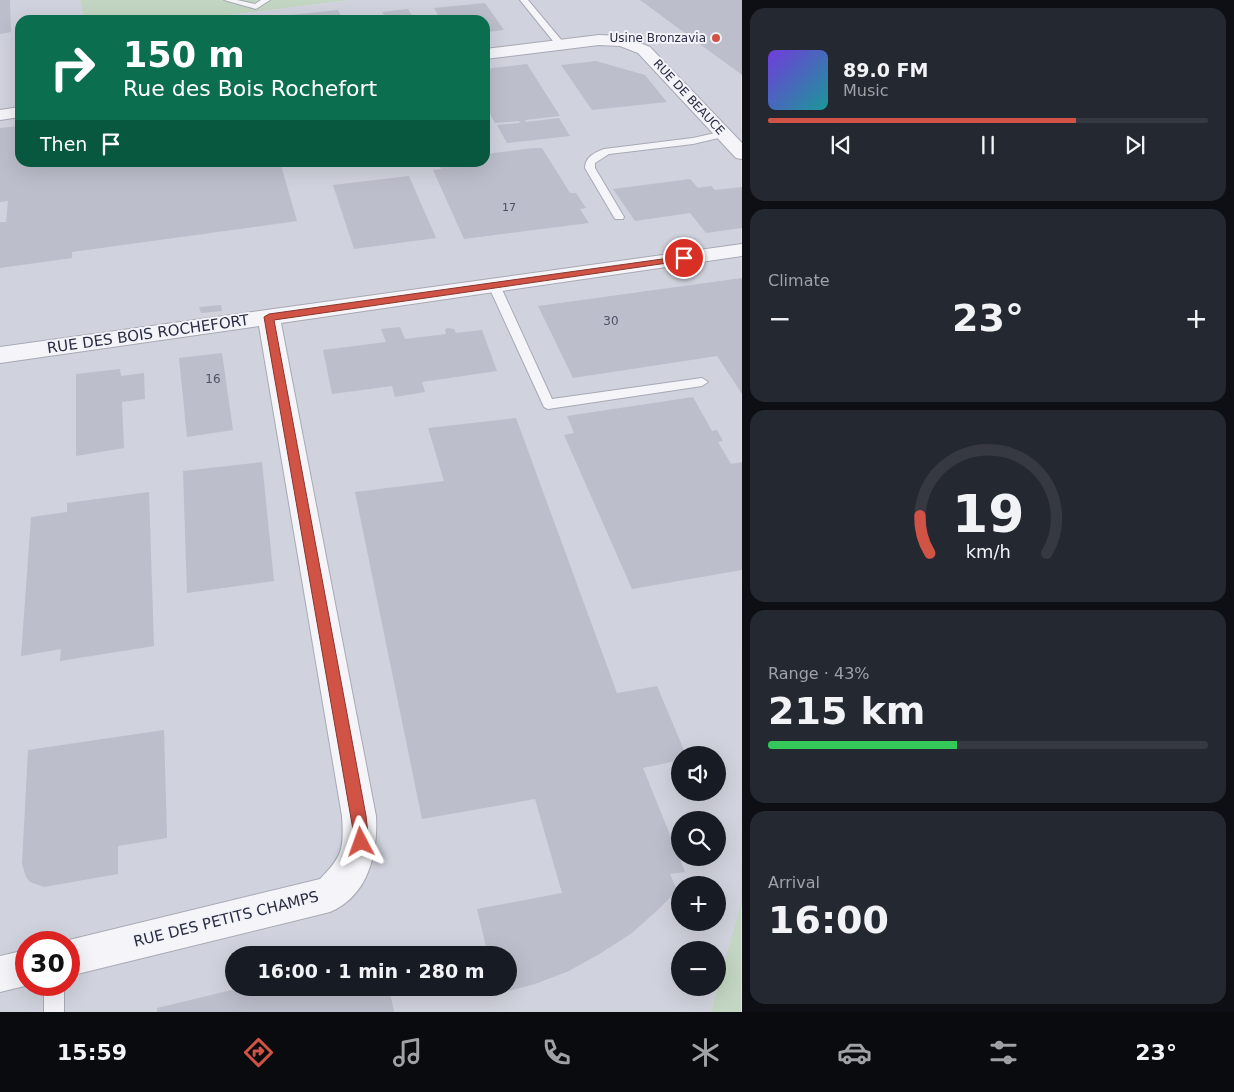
<!DOCTYPE html>
<meta charset="utf-8">
<style>
:root{--surface:#171b24;--page:#242831;--text:#f1f3f6;--muted:#9ea1a6;--line:#363941;--accent:#d15345}
body{margin:0;font-family:"DejaVu Sans",sans-serif;background:var(--page);color:var(--text);height:100vh;display:flex;flex-direction:column;font-size:19px;white-space:nowrap}
*{box-sizing:border-box;margin:0}
p{font-size:16px;color:var(--muted)}
.icon{flex:none;width:28px;height:28px;fill:none;stroke:currentColor;stroke-width:2;stroke-linecap:round;stroke-linejoin:round}
.map{position:relative;flex:1;overflow:hidden}
.side{display:flex;flex-direction:column;gap:8px;padding:8px;background:#0d0f14;width:492px}
.side>*{flex:none}
.guide{position:absolute;left:15px;top:15px;width:475px;height:152px;border-radius:15px;box-shadow:0 5px 20px #0002;background:#0b6e4f;color:#fff;overflow:hidden}
.fabs{position:absolute;left:671px;top:746px;display:grid;gap:10px}
.fabs a{display:grid;place-items:center;width:55px;height:55px;border-radius:50%;background:var(--surface);box-shadow:0 5px 20px #0002;font-size:25px}
.speed{position:absolute;left:15px;top:931px;display:flex;gap:10px;font-size:25px;font-weight:700;text-align:center}
.speed>*{display:grid;place-content:center;width:65px;height:65px;border-radius:50%;background:var(--surface);box-shadow:0 5px 20px #0002;line-height:1}
.speed .limit{border:8px solid #d22;background:#fff;color:#111}
.pin{position:absolute;display:grid;place-items:center;width:42px;height:42px;color:#fff;margin:-21px;border:2px solid #fff;border-radius:50%;box-shadow:0 1px 5px #0007}
.me{position:absolute;width:55px;margin:-28px;rotate:356deg;stroke-linejoin:round;filter:drop-shadow(0 0 4px #0008)}
.turn{display:flex;align-items:center;gap:18px;height:105px;padding:0 25px;font-size:22px}
.turn .icon{width:65px;height:65px;stroke-width:2.5}
.turn b{display:block;font-size:35px;line-height:42px}
.then{display:flex;align-items:center;height:48px;padding:0 25px;background:#0003;gap:10px;font-size:19px}
.big{font-size:38px;font-weight:700;line-height:1.1}
.side .widget{flex:1;display:flex;flex-direction:column;justify-content:center;gap:8px;min-width:0;padding:0 18px;border-radius:15px;background:var(--page)}
.side .dial{align-items:center;gap:0}
.dial svg{height:130px;overflow:visible;fill:none;stroke:var(--line);stroke-width:7;stroke-linecap:round;text-anchor:middle}
.dial text{fill:var(--text);stroke:none}
.song{display:flex;align-items:center;gap:15px}
.cover{width:60px;height:60px;border-radius:8px;background:linear-gradient(135deg,hsl(260 70% 55%),hsl(180 70% 35%))}
.played{height:5px;border-radius:2px;background:linear-gradient(90deg,var(--accent) 70%,var(--line) 70%)}
.keys{display:flex;justify-content:space-around;direction:ltr}
.heat{display:flex;justify-content:space-between;align-items:center;font-size:28px;direction:ltr}
.charge{height:8px;border-radius:4px;background:linear-gradient(90deg,#34c759 43%,var(--line) 0)}
.trip{position:absolute;left:225px;top:946px;width:292px;height:50px;border-radius:25px;background:var(--surface);box-shadow:0 5px 20px #0002;font-weight:700;line-height:50px;text-align:center}
.menu{display:flex;height:80px;justify-content:space-around;align-items:center;background:#090b0e;color:var(--muted)}
.menu .icon{width:35px;height:35px}
.menu .current{color:var(--accent)}
.menu b{font-size:22px;color:var(--text)}
main{display:flex;flex:1;min-height:0}
.map>svg:first-child{display:block}
</style>
<main>
<div class="map">
<svg width="742" height="1012" viewBox="0 0 742 1012">
<rect width="100%" height="100%" fill="#e2e3eb"/>
<path fill="#d0d2dd" fill-rule="evenodd" d="M0 0H80L84 20H20V162H485V20H190L350 0H741L742 904 711 1012H0ZM680 755H718V792H680ZM680 820H718V858H680ZM680 885H718V922H680ZM26 942H69V985H26ZM680 950H718V988H680ZM234 955H509V988H234Z"/>
<path fill="#c3d5c3" d="M80 0H350L190 20H84Z
M741 904V1012H711Z"/>
<path fill="#bcbecb" d="M0 0H10L11 32 0 34Z
M640 0H742V75Z
M485 3 504 30 487 32 491 38H485V20H441L434 8Z
M408 9 415 20H387L382 12Z
M338 10 343 20H292L290 15Z
M596 61 645 75 667 102 592 110 561 65Z
M527 64 560 116 525 120 526 122 559 118 570 136 507 143 497 125 520 123 519 121 495 123 485 105V69Z
M20 126V162H280L297 221 72 252V258L0 268V222H6L8 201 0 202V128Z
M533 148H542L570 193H576L586 208 580 209 589 223 464 239 433 170 441 169 438 162H485V154Z
M310 162H337V164L311 167Z
M409 176 436 238 354 249 333 185Z
M690 179 698 188 711 186 715 190 742 187V228L706 233 690 213 635 221 613 189Z
M742 278V394L717 356 573 378 538 306Z
M221 305 222 311 201 313 199 307Z
M400 327 405 339 446 334 445 329 448 328 454 329 456 333 482 330 497 371 422 382 425 392 395 397 392 386 332 394 323 350 386 342 381 329Z
M222 353 233 430 187 437 179 358Z
M120 369 121 376 144 373 145 399 122 402 124 448 76 456V374Z
M693 397 712 431 717 430 723 441 718 442 731 464 742 462V570L632 589 564 435 574 433 567 416Z
M516 418 617 693 657 686 686 755H680V760L643 768 685 872 670 874 677 890 660 908 632 933 601 953 569 971 535 984 497 994 496 988H509V955H488L477 909 562 893 535 799 422 819 355 492 444 481 428 428Z
M262 462 274 581 187 593 183 471Z
M149 492 154 646 60 661 61 649 21 656 31 517 67 512V503Z
M164 730 167 838 118 846V874L44 887 30 882 26 877 22 864 28 750Z
M240 988H389L394 1012H157V1008Z"/>
<g fill="none" stroke-linecap="round" stroke-linejoin="round">
<defs>
<path id="service" d="M224 0H237L255 4 261 0H270L256 9Z
M520 0H528L563 42V46H557Z
M724 131 729 134 727 136 693 144 609 154 595 163V168L624 217 623 219H615L585 168C585 157 594 153 604 149L693 138Z
M494 281 500 285 552 399 702 378 708 382 702 386 548 409 544 407 488 285Z
M44 985H64V1012H44Z"/>
<path id="minor" d="M599 35 623 36 650 47 742 143V159L736 158 638 53 620 46 599 45 485 59V49Z
M20 107V117L0 120V110Z
M742 244V256L281 323 376 816C378 854 368 896 330 912L69 976V942H62L69 940 320 879C343 856 344 848 342 816L259 326 0 363V347Z
M26 950V985H29L0 992V956Z"/>
</defs>
<use href="#service" stroke="#a7a9b5" stroke-width="2"/>
<use href="#minor" stroke="#a7a9b5" stroke-width="2"/>
<use href="#service" fill="#f5f5f9" fill-rule="evenodd"/>
<use href="#minor" fill="#f5f5f9" fill-rule="evenodd"/>
</g>
<path fill="#d15345" stroke="#88362d" d="M684 256 688 257V260L274 320 366 816 369 842 366 847 361 849 356 847 264 317 269 314Z"/>
<circle fill="#d15345" stroke="#f2f3f8" stroke-width="2" cx="716" cy="38" r="5"/>
<g text-anchor="middle" stroke-width="4" stroke-linejoin="round" paint-order="stroke">
<g font-size="11" fill="#4e5165">
<text x="509" y="211">17</text>
</g>
<g font-size="12" fill="#2a2d43" stroke="#f2f3f8" text-anchor="end">
<text x="706" y="42">Usine Bronzavia</text>
</g>
<g font-size="12" fill="#2a2d43" stroke="#f2f3f8">
<text transform="translate(689 97) rotate(47)" y="4">RUE DE BEAUCE</text>
</g>
<g font-size="12" fill="#4e5165">
<text x="611" y="325">30</text>
<text x="213" y="383">16</text>
</g>
<g font-size="15" fill="#2a2d43" stroke="#f2f3f8">
<text transform="translate(148 334) rotate(-8)" y="5">RUE DES BOIS ROCHEFORT</text>
<text transform="translate(226 919) rotate(-14)" y="5">RUE DES PETITS CHAMPS</text>
</g>
</g>
</svg>
<div class="fabs">
<a><svg class="icon" aria-label="sound" viewBox="0 0 24 24"><path d="M4 9h4l5-4v14l-5-4H4zM17 9q2 3 0 6"/></svg></a>
<a><svg class="icon" aria-label="search" viewBox="0 0 24 24"><circle cx="10" cy="10" r="6"/><path d="M15 15l6 6"/></svg></a>
<a>+</a>
<a>−</a>
</div>
<div class="speed"><div class="limit">30</div></div>
<div class="pin" style="left:684px;top:258px;background:#d93025"><svg class="icon" aria-label="arrive" viewBox="0 0 24 24"><path d="M6 21V4h12l-3 4 3 4H6"/></svg></div>
<svg class="me" style="left:361px;top:842px" viewBox="-20 -20 40 40"><path d="M0-17L14 15 0 8-14 15z" fill="#d15345" stroke="#fff" stroke-width="4"/></svg>
<div class="trip">16:00 · 1 min · 280 m</div>
<div class="guide">
<div class="turn"><svg class="icon" aria-label="right" viewBox="0 0 24 24"><path d="M7 20v-9h11M14 6l5 5-5 5"/></svg><div><b>150 m</b>Rue des Bois Rochefort</div></div>
<div class="then">Then<svg class="icon" aria-label="arrive" viewBox="0 0 24 24"><path d="M6 21V4h12l-3 4 3 4H6"/></svg></div>
</div>
</div>
<section class="side">
<div class="widget">
<div class="song"><i class="cover"></i><div><b>89.0 FM</b><p>Music</p></div></div>
<div class="played"></div>
<div class="keys"><svg class="icon" aria-label="previous" viewBox="0 0 24 24"><path d="M18 5L8 12l10 7zM5 5v14"/></svg><svg class="icon" aria-label="pause" viewBox="0 0 24 24"><path d="M8 5v14M16 5v14"/></svg><svg class="icon" aria-label="next" viewBox="0 0 24 24"><path d="M6 5l10 7-10 7zM19 5v14"/></svg></div>
</div>
<div class="widget"><p>Climate</p>
<div class="heat"><a>−</a><b class="big">23°</b><a>+</a></div>
</div>
<div class="widget dial"><svg viewBox="0 0 100 80">
<path d="M14 69A42 42 0 1 1 86 69"/>
<path d="M14 69A42 42 0 0 1 8 46" stroke="#d15345"/>
<text x="50" y="56" font-size="32" font-weight="700">19</text>
<text x="50" y="72" font-size="11">km/h</text>
</svg></div>
<div class="widget"><p>Range · 43%</p><b class="big">215 km</b><div class="charge"></div></div>
<div class="widget"><p>Arrival</p><b class="big">16:00</b></div>
</section>
</main>
<nav class="menu">
<b>15:59</b>
<svg class="icon current" aria-label="directions" viewBox="0 0 24 24"><path d="M12 3l9 9-9 9-9-9zM9 14v-3h6M13 9l2 2-2 2"/></svg>
<svg class="icon" aria-label="music" viewBox="0 0 24 24"><path d="M9 18V5l10-2v13"/><circle cx="6" cy="18" r="3"/><circle cx="16" cy="16" r="3"/></svg>
<svg class="icon" aria-label="phone" viewBox="0 0 24 24"><path d="M5 4h4l2 5-3 2q2 4 5 5l2-3 5 2v4C11 20 4 13 5 4z"/></svg>
<svg class="icon" aria-label="climate" viewBox="0 0 24 24"><path d="M12 3v18M4 7l16 10M4 17L20 7"/></svg>
<svg class="icon" aria-label="car" viewBox="0 0 24 24"><path d="M5 17H2v-5l4-1 3-4h7l3 4 3 1v5h-3M9 17h6M6 11h13"/><circle cx="7" cy="17" r="2"/><circle cx="17" cy="17" r="2"/></svg>
<svg class="icon" aria-label="filters" viewBox="0 0 24 24"><path d="M4 7h16M4 17h16"/><circle cx="9" cy="7" r="2"/><circle cx="15" cy="17" r="2"/></svg>
<b>23°</b>
</nav>
